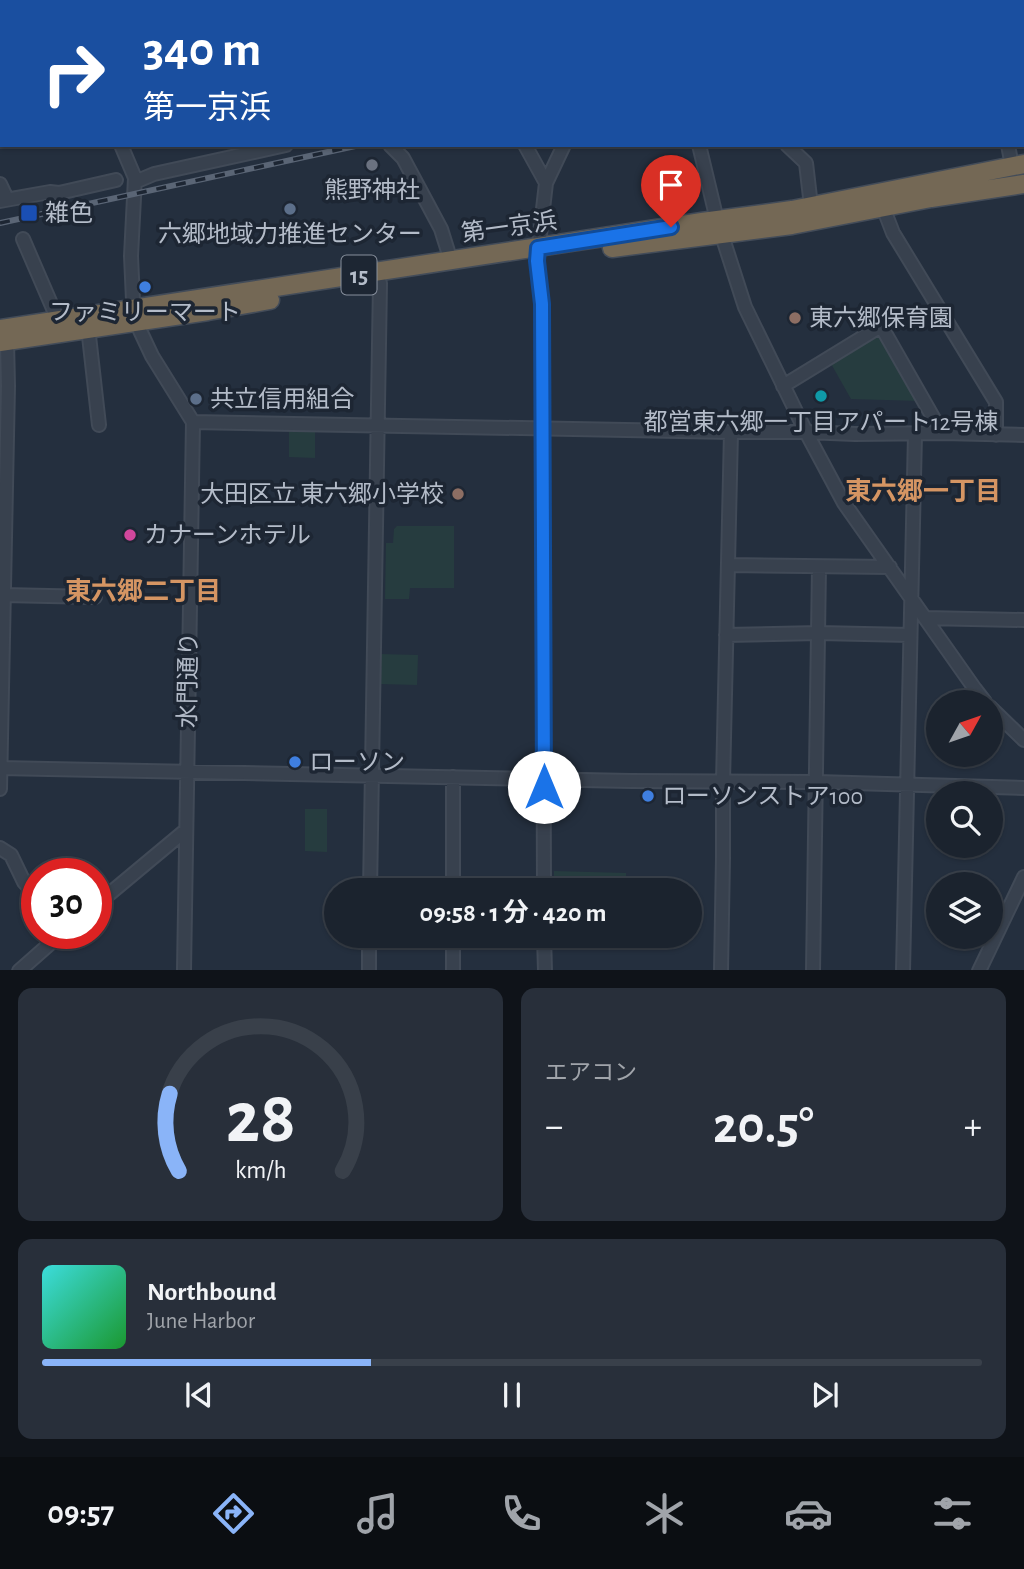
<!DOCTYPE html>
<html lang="ja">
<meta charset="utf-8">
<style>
:root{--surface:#1b232e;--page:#282f3a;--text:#f1f3f6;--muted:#a0a4aa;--line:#39404a;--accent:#8ab4f8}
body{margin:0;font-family:"Alegreya Sans","Noto Sans JP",sans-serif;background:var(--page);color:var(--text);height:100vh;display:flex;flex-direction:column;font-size:26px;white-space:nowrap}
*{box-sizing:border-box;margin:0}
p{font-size:23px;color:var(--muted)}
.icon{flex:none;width:38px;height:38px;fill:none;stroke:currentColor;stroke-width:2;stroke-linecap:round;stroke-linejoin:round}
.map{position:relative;height:970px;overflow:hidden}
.panel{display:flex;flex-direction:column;gap:18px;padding:18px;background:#0f1319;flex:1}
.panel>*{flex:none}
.hud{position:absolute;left:0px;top:0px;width:1026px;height:147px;box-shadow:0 2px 5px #0004,0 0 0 2px var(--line);background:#1a4fa0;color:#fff;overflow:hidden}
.needle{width:46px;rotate:50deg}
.fabs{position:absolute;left:926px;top:690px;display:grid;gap:14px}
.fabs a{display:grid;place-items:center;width:77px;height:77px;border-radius:50%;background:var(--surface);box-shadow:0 2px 5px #0004,0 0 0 2px var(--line);font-size:35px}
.speed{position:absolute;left:21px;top:858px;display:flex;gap:14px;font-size:35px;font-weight:700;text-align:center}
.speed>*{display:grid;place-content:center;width:91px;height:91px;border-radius:50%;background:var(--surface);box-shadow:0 2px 5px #0004,0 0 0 2px var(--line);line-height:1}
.speed .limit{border:10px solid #d22;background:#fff;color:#111}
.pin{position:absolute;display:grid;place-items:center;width:60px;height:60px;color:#fff;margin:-72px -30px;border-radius:50% 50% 50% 0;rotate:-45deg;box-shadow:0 0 7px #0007}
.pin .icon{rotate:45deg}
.me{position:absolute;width:77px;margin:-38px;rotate:0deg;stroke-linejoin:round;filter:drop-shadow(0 0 5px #0008)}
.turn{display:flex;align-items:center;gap:24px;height:147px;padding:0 28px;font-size:32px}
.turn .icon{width:91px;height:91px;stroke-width:2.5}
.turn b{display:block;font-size:49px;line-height:60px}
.big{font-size:52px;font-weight:700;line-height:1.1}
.panel .card{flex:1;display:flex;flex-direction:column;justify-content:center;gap:10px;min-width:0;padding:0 24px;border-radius:14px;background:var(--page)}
.panel .dial{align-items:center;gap:0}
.dial svg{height:182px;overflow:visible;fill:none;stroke:var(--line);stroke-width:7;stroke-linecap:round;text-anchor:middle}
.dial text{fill:var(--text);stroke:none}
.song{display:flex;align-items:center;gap:21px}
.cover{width:84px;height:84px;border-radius:10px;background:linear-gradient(135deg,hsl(180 70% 55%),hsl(130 70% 35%))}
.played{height:7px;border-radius:4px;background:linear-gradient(90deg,var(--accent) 35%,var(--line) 35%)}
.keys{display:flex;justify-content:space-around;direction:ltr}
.heat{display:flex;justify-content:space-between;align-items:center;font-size:38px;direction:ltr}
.panel .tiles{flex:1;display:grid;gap:18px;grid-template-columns:1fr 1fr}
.card:last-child{grid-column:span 2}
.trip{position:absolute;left:324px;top:878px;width:378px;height:70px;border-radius:35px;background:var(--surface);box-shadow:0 2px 5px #0004,0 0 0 2px var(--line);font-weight:700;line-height:70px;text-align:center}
.menu{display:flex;height:112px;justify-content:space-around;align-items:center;background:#0b0e12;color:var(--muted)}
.menu .icon{width:49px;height:49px}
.menu .on{color:var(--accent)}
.menu b{font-size:32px;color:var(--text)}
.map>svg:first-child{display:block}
</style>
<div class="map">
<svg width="1024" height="971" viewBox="0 0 1024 971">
<rect width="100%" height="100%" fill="#242f3e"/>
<path fill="#263c3f" d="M879 332 920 401 851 399 830 362Z
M289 428H315V458L289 457Z
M397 526H454V588H410L409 599H385L386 543H393L394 529Z
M380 654 418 655 417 685 379 684Z
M305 809H327V852L305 851Z
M554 871 626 873V891H593V880H554Z"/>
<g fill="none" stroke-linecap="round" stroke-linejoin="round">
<defs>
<path id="minor" d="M58 0 59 2
M141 0 142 2
M210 0 211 2
M305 0 306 2
M450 0 451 2
M505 0 509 2
M661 0V2
M910 0 911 2
M999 0 1000 2
M125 2 130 0
M341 2 345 0
M1024 35V36
M0 41 2 40
M121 145 135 178 131 256 133 300 136 322 152 356 193 422 184 971
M390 145 403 158 441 229 451 261
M525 145 546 183
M699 145 717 220 745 307 806 432 844 503 975 689 985 702
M787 145 806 163 811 206
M1008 145 1012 166
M135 182 154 174 286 145
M0 184 7 199
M0 201 50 192 59 193 116 180
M883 207 893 233 996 402V435
M23 239 58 320
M89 336 99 425
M783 386 881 326 942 433
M193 422 731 432H806L855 434 942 433 1024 435
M729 565 890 567
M3 595 95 597
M925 618 1024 620
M726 635 819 633 910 635
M990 707 1024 740
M0 768 631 781 817 782 1024 788
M0 789 8 386 7 341
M0 848 11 855 24 882 37 897
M370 891 380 283
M453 891V777
M544 891 542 304 537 261 546 183 564 145
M96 905 186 830
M453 936V971
M544 936 545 971
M19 971 62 933
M369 971V936
M721 971 723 858V782L731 432
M813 971 819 567
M903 971 915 434
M979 971 1024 877"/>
<path id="highway" d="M612 248 792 225 931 198 1024 184
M0 329 702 222 792 210 1024 164
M0 342 208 311 270 300"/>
</defs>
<use href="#minor" stroke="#414a57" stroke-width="16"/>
<use href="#highway" stroke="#434c59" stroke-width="21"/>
<use href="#minor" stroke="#38414e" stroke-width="12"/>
<use href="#highway" stroke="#746855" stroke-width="18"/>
<defs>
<path id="rail" d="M0 223 360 145"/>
</defs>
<use href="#rail" stroke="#5a6575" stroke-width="6"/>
<use href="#rail" stroke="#1d2633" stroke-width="3.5" stroke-dasharray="10" stroke-linecap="butt"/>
</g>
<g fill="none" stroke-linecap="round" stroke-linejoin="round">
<defs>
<path id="route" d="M544 787 542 304 537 261 538 248 671 227"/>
</defs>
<use href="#route" stroke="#114b97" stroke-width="18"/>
<use href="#route" stroke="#1a73e8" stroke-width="12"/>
</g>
<circle fill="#6b7280" stroke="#1d2633" stroke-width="2.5" cx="372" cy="165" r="7"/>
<g fill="#5c6f8a" stroke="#1d2633" stroke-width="2.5">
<circle cx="290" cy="209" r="7"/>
<circle cx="196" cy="399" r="7"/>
</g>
<rect fill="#1a4fb4" stroke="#1d2633" stroke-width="2.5" x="20" y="204" width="18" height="18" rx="3.5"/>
<g fill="#3f7fe0" stroke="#1d2633" stroke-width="2.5">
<circle cx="145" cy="287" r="7"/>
<circle cx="295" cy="762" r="7"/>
<circle cx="648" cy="796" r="7"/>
</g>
<g fill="#8d6e63" stroke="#1d2633" stroke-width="2.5">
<circle cx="795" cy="318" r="7"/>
<circle cx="458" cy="494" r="7"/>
</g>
<circle fill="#0f9aa8" stroke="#1d2633" stroke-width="2.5" cx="821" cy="396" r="7"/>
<circle fill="#d1479c" stroke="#1d2633" stroke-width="2.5" cx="130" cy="535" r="7"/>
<g text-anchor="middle" stroke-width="7" stroke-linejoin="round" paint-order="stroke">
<rect fill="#1d2633" stroke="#878f9c" stroke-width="2" x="341.5" y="255.5" width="35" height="39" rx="5"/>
<g font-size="23" font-weight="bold" fill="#b4bcc9">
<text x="359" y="283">15</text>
</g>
<g font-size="24" fill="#b4bcc9" stroke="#1d2633" text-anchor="start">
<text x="372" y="198" text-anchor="middle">熊野神社</text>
<text x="45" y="221">雑色</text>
<text x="290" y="242" text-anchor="middle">六郷地域力推進センター</text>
<text x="145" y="320" text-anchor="middle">ファミリーマート</text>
<text x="809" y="326">東六郷保育園</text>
<text x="210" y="407">共立信用組合</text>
<text x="821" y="430" text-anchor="middle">都営東六郷一丁目アパート12号棟</text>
<text x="444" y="502" text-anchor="end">大田区立 東六郷小学校</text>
<text x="144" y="543">カナーンホテル</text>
<text x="309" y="770">ローソン</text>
<text x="662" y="804">ローソンストア100</text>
</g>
<g font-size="24" fill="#b4bcc9" stroke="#1d2633">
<text transform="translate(509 227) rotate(-8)" y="8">第一京浜</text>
<text transform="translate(188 680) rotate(-89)" y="8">水門通り</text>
</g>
<g font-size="26" font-weight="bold" fill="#d59563" stroke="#1d2633">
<text x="923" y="500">東六郷一丁目</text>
<text x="143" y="600">東六郷二丁目</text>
</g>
</g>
</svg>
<div class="fabs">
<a><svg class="needle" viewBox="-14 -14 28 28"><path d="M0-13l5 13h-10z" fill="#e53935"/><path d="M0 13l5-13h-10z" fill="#a0a4aa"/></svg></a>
<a><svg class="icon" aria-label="search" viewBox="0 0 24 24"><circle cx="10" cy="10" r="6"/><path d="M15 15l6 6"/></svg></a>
<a><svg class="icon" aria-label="layers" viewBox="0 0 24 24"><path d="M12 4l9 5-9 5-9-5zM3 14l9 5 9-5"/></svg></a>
</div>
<div class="speed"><div class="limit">30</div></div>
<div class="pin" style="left:671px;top:227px;background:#d93025"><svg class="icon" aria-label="arrive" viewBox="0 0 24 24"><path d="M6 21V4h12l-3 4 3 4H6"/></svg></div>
<svg class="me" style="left:544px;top:787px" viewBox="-20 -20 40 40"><circle r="19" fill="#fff"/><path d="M0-13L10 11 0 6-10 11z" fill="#1a73e8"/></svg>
<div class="trip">09:58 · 1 分 · 420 m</div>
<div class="hud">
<div class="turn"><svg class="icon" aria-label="right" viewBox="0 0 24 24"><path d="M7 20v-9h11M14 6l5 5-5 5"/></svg><div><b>340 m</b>第一京浜</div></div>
</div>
</div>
<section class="panel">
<div class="tiles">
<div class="card dial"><svg viewBox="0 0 100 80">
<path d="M14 69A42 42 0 1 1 86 69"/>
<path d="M14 69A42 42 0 0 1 10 35" stroke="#8ab4f8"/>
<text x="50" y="56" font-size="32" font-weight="700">28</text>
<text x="50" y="72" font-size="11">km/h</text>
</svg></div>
<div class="card"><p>エアコン</p>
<div class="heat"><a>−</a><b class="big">20.5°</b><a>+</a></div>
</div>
<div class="card">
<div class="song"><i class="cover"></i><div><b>Northbound</b><p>June Harbor</p></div></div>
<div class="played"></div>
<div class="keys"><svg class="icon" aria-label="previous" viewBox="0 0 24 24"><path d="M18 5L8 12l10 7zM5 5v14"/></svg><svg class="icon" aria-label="pause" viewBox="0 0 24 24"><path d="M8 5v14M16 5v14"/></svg><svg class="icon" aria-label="next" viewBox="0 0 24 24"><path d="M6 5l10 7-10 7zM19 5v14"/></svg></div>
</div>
</div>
</section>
<nav class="menu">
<b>09:57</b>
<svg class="icon on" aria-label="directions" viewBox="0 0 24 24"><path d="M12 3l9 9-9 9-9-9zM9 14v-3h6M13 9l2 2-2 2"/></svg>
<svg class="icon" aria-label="music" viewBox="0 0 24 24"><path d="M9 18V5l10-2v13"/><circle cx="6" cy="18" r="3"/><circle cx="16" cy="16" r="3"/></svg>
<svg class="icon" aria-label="phone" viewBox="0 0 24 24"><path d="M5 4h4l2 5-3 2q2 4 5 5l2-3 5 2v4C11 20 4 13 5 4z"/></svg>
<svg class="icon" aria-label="climate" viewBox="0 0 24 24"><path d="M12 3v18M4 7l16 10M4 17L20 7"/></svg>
<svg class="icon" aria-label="car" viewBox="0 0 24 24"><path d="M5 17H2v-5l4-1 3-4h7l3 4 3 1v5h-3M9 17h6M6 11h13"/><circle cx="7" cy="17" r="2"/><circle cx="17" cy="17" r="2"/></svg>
<svg class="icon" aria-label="filters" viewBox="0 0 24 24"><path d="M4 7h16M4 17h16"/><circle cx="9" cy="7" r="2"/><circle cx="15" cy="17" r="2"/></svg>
</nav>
